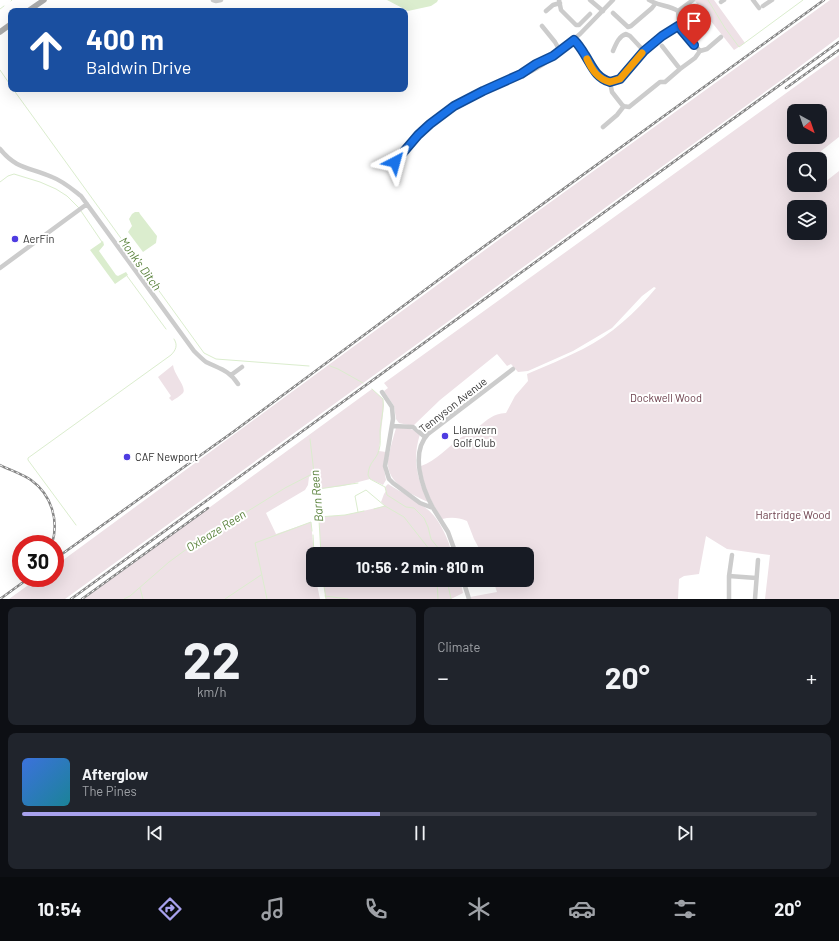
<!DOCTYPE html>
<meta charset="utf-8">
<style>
:root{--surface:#171b24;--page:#20242c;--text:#f1f3f6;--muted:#9ea1a6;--line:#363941;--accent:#a8a1ed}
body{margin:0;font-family:Barlow,sans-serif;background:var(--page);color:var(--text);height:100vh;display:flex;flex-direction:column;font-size:15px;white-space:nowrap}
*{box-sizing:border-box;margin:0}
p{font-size:13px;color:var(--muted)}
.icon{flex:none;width:22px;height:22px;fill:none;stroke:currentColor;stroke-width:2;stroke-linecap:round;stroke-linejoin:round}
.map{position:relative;height:599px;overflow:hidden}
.drawer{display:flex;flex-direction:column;gap:8px;padding:8px;background:#0d0f14;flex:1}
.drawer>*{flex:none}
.hud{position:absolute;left:8px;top:8px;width:400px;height:84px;border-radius:8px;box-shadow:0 4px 16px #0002;background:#1a4fa0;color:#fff;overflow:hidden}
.needle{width:26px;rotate:140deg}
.buttons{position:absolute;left:787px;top:104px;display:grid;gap:8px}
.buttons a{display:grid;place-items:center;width:40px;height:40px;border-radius:8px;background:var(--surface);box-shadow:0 4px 16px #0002;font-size:20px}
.speed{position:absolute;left:12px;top:535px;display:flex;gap:8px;font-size:20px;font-weight:700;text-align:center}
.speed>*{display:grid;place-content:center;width:52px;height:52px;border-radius:50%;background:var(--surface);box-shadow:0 4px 16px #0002;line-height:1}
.speed .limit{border:6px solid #d22;background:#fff;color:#111}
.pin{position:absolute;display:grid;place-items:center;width:34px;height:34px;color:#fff;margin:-41px -17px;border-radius:50% 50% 50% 0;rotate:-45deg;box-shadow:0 0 4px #0007}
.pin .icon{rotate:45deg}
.me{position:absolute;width:44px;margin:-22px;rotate:39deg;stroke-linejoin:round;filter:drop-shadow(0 0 3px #0008)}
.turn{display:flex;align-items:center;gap:14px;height:84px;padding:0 12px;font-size:18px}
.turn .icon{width:52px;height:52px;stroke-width:2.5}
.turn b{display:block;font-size:28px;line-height:34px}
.big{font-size:30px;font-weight:700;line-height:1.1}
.drawer .tile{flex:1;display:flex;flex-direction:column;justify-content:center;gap:6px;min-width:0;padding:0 14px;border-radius:8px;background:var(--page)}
.drawer .dial{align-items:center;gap:0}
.dial b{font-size:52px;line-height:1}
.song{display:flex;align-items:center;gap:12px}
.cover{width:48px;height:48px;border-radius:6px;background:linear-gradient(135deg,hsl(220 70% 55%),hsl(190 70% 35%))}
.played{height:4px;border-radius:2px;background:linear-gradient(90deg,var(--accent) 45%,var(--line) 45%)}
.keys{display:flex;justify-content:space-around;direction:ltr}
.heat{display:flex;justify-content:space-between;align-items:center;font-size:22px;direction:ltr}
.drawer .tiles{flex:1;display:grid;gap:8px;grid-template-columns:1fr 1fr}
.tile:last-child{grid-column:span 2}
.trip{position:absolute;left:306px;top:547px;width:228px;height:40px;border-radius:8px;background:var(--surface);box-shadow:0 4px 16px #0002;font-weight:700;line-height:40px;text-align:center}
.dock{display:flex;height:64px;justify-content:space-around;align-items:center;background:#090b0e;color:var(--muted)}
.dock .icon{width:28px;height:28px}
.dock .on{color:var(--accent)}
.dock b{font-size:18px;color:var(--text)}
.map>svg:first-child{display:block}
</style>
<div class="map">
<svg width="839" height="599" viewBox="0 0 839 599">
<rect width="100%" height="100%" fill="#fff"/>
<path fill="#eee1e6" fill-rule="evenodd" d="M694 0H714L745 43 734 50Z
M830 0H839V37L787 76 65 599H9L38 578H55V566L523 222Z
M839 55V137L821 151C821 161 818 173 825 182L839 171V599H765L770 555 727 549 706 536 699 574 684 576 679 579 678 599H471L470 597 497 592 493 580H527V554H482L474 539 467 521C458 517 450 517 442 519 431 502 423 486 421 466 436 461 448 447 460 438 466 434 473 431 478 427 489 419 492 414 506 413L515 396 528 381 527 374C546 366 565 358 583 349 611 335 636 312 656 288L654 287 642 296 612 328 573 351 528 371 518 372 511 364 507 366 497 354 440 400 413 426 399 423 396 419 394 406 384 391 388 388 384 383ZM794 111H820V137H794ZM794 159H820V185H794ZM794 207H820V233H794Z
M173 365C174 375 187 387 183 393 180 396 175 399 172 401L169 398 171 396 158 377Z
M372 389 383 399 384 405 379 451 386 452 384 469 386 480 383 485 370 479 343 486 318 489 314 474 309 477 308 485 305 490 266 513 276 534 311 522 314 554 313 580H316L320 599H84Z
M396 428C406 428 412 428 420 434 412 460 417 478 428 502 410 494 385 482 388 459 390 449 393 438 396 428Z
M388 484C401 492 415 499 427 509 439 518 449 540 452 554H321L319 517 345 515 385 506 381 502 384 494 386 491 385 487Z
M323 580H460L463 593 451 599H326Z"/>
<path fill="#dbedce" d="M387 0H438L437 2 431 6 408 11Z
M135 212H139L140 214 157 236 156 243 143 252 128 232 132 226 129 219 132 214Z
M103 241 104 245 99 251 116 275 118 276 126 272 128 275 115 284 90 250Z"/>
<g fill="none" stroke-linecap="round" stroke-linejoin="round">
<path stroke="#dbedce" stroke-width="1" d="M708 0 725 28 739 47 803 0
M11 1 12 0
M0 9 4 6
M0 70 11 86
M13 89 204 353 216 359 309 366
M0 182 8 176 14 174 40 182 56 189 67 196 79 208
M81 211 102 242
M127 276 166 329
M330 366 338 369 363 383
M372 389 383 399C384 410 381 420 380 431 380 437 381 444 379 450 376 461 369 461 368 475L370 479 385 487 387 495 406 507 414 508 424 518 428 527 431 539 443 554
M310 439 314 473 318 489 320 509 319 520 321 554
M319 489 358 483
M374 509 385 506
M358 512 355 496 366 490 385 506 404 517 433 554
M319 517 345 515 364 511
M76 525 28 460V458L171 355C176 350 178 345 174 339
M313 535 314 554
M323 580 326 599
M437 580 438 599
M447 580 451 599
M140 588 143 599
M325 596 348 599
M124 599 130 596 169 562 184 551 285 488 314 473
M225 599 261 575
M267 599 255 543 311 522 312 531"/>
<path stroke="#ccc" stroke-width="4.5" d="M213 0 216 1 221 0
M559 0 561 10 576 25H579L590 14
M590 0 603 11
M753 0 759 8
M721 2 724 0
M763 6 772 0
M546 11 553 5 560 3
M678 11 693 0
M613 13 628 27 631 26 652 8 655 4
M542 26 555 42 560 51
M678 26 700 51
M573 40C578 44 582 49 585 55 592 66 596 79 610 82L620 79 644 51 662 36 678 26 679 21 678 11C669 5 658 6 649 0
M662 46 680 69 695 58 700 51 707 49 721 37
M613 51C616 44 619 36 626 34L630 36 644 51
M553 56 580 34 613 0
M610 82 612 92 623 106 629 107 660 82H665L680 69
M603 127 617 115 624 106
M0 149C17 170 30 167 52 177 63 181 72 189 81 196L194 351C198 355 202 359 206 362 220 369 229 370 238 384
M395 162C419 132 447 107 482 91 504 81 536 74 553 56L537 65 521 75
M0 268 87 204
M231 375 242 367
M382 392 392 407 393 419 385 466 389 479 393 483 420 503 433 508 448 532 456 554
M393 426 413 427 425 437
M433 508C422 488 410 453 428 434L513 369
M729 576 756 578
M463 580 469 599
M729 599V576L732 555
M755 599 758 560"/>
<path stroke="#aaa" stroke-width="5.5" d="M28 11 44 0
M0 32 11 24"/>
<defs>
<path id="rail" d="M786 88 839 50
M0 465C10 470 22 474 31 480 52 495 59 521 52 544
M55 559 233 432 464 261 824 0
M0 599 29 578
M71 599 839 42
M82 599 208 508"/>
</defs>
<use href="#rail" stroke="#878787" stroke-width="2.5"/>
<use href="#rail" stroke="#fff" stroke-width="1" stroke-dasharray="3" stroke-linecap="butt"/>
</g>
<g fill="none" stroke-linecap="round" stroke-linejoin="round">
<defs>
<path id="route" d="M395 162 418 135 430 124 454 106 483 91 521 74 536 64 553 56 574 40C578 44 582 50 585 55 592 66 596 78 610 82L620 79 644 51 662 36 678 26 694 45"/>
</defs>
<use href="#route" stroke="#114b97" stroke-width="10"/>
<use href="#route" stroke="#1a73e8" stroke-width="7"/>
<path stroke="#f59e0b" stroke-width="7" d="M587 59C592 70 598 79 610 82L620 79 642 53"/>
</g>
<g fill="#4e3ce1" stroke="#fff" stroke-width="1.5">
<circle cx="15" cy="239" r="4"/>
<circle cx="445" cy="436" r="4"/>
<circle cx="127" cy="457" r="4"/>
</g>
<g text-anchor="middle" stroke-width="4" stroke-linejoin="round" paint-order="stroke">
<g font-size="11" fill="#323232" stroke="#fff" text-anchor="start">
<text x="23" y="243">AerFin</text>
<text x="453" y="434">Llanwern<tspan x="453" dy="13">Golf Club</tspan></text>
<text x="135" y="461">CAF Newport</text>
</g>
<g font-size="11" fill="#6d404d" stroke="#fff">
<text x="666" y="402">Dockwell Wood</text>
<text x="793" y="519">Hartridge Wood</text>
</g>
<g font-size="11" fill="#323232" stroke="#fff">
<text transform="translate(453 405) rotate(-38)" y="4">Tennyson Avenue</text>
</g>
<g font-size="12" font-style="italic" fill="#58803a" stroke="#fff">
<text transform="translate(140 264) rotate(54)" y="4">Monk's Ditch</text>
<text transform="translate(317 496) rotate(-95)" y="4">Barn Reen</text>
<text transform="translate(216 531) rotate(-32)" y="4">Oxleaze Reen</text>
</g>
</g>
</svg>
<div class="buttons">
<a><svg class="needle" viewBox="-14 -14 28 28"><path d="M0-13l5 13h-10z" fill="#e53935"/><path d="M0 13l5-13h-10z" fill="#9ea1a6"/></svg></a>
<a><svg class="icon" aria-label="search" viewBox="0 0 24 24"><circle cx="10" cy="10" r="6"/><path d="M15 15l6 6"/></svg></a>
<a><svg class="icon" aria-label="layers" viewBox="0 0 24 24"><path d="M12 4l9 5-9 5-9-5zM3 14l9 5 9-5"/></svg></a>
</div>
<div class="speed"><div class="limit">30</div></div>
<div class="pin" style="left:694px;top:45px;background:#d93025"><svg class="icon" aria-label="arrive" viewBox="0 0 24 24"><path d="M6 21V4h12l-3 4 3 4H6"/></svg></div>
<svg class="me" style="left:395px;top:162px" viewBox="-20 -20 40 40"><path d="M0-17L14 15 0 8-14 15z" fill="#1a73e8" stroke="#fff" stroke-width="4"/></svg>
<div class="trip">10:56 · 2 min · 810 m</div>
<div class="hud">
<div class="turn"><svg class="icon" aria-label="ahead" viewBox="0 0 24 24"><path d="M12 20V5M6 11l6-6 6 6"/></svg><div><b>400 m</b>Baldwin Drive</div></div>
</div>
</div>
<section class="drawer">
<div class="tiles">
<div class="tile dial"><b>22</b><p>km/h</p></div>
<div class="tile"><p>Climate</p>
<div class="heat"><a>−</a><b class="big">20°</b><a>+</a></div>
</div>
<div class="tile">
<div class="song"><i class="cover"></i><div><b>Afterglow</b><p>The Pines</p></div></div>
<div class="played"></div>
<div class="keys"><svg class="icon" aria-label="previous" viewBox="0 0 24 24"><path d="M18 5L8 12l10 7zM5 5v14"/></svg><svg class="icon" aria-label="pause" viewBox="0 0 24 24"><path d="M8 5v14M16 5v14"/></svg><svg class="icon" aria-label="next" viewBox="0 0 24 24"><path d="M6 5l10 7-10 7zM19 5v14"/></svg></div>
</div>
</div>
</section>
<nav class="dock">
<b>10:54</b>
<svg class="icon on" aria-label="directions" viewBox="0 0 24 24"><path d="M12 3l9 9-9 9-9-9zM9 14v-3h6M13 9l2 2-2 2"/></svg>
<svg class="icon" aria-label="music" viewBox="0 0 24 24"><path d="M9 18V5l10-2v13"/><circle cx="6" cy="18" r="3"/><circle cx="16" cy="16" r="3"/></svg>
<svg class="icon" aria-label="phone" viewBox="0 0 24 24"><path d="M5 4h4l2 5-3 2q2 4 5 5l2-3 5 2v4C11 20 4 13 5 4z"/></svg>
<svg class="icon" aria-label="climate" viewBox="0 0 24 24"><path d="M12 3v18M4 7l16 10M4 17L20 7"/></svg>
<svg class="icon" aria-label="car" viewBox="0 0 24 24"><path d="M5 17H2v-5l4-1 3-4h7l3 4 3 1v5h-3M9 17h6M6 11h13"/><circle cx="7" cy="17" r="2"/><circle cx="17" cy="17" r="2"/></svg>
<svg class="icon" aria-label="filters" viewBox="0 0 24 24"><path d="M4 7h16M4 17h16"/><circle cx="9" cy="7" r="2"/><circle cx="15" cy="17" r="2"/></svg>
<b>20°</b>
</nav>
